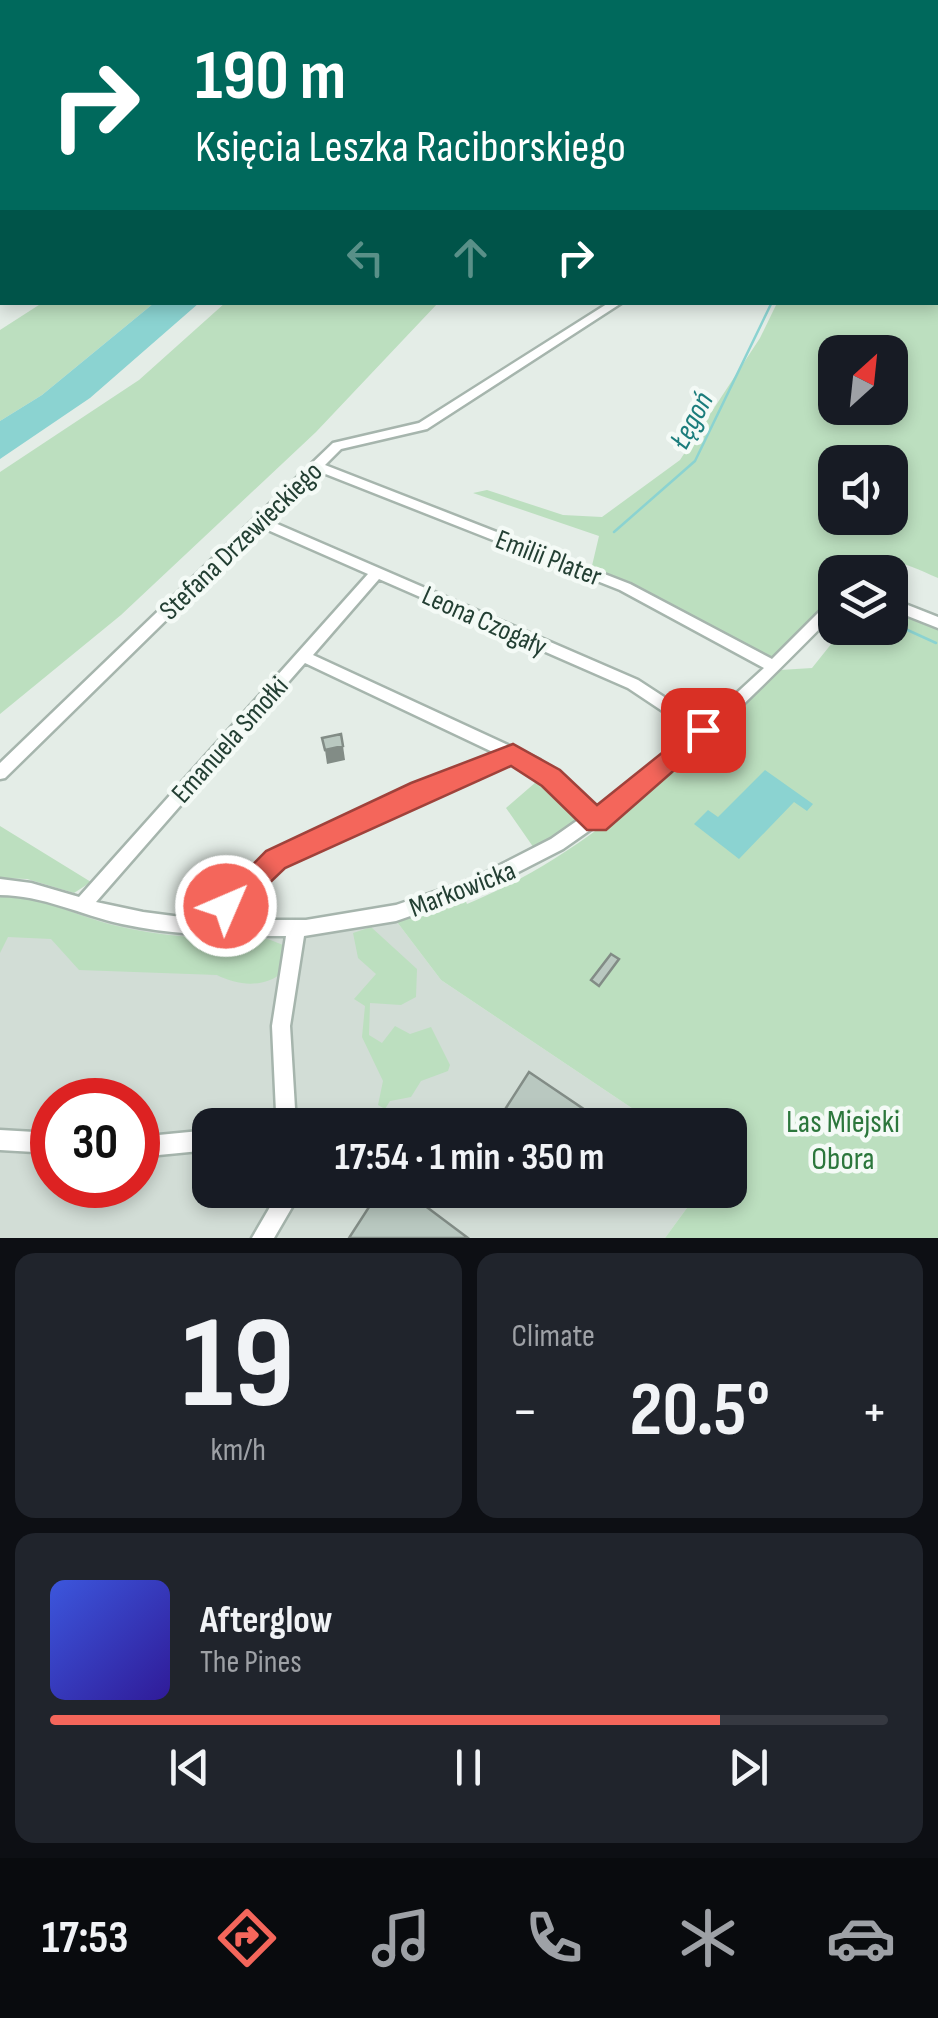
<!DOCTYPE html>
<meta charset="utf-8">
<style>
:root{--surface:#171b24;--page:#20242c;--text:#f1f3f6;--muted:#9ea1a6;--line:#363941;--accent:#f4665b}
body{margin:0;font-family:"Sofia Sans Condensed",sans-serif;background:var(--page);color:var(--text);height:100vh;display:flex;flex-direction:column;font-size:38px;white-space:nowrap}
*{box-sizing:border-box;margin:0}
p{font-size:32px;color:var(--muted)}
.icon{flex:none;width:55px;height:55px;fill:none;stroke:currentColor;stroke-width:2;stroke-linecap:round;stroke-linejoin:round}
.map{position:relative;height:1238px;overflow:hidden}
.drawer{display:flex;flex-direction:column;gap:15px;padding:15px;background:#0d0f14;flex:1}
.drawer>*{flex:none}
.guide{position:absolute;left:0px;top:0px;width:940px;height:305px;box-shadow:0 5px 15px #0003;background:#00695c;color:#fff;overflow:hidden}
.needle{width:65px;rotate:27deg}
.controls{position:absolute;left:818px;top:335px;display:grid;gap:20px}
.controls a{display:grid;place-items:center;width:90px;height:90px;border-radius:20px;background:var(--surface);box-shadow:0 5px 15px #0003;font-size:50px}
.speed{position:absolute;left:30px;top:1078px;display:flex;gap:20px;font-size:50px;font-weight:700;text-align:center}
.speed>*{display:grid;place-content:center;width:130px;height:130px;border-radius:50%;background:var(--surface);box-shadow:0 5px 15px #0003;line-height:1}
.speed .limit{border:15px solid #d22;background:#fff;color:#111}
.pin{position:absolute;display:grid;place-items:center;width:85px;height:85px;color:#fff;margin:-42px;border-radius:20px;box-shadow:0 5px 15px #0006}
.me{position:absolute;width:110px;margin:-55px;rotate:45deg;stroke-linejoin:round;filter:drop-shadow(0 0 8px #0008)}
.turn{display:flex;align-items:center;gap:35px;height:210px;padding:0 30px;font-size:45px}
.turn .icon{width:130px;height:130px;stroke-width:2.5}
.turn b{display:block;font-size:70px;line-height:85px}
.lanes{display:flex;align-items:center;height:95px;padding:0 30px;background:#0003;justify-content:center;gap:50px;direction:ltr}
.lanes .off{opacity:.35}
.big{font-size:75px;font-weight:700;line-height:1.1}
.drawer .tile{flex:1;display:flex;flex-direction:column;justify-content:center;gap:15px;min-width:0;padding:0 35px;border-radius:20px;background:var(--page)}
.drawer .dial{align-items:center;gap:0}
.dial b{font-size:130px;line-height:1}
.song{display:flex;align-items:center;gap:30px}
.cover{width:120px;height:120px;border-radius:15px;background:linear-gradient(135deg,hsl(230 70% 55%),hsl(250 70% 35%))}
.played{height:10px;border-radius:5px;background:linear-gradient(90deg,var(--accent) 80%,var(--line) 80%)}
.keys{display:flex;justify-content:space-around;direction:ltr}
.heat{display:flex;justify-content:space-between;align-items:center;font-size:55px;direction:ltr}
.drawer .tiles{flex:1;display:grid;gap:15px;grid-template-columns:1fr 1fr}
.tile:last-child{grid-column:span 2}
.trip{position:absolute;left:192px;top:1108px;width:555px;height:100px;border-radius:20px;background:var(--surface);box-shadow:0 5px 15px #0003;font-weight:700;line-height:100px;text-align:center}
.menu{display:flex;height:160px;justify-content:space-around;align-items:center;background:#090b0e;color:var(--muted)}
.menu .icon{width:70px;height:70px}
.menu .current{color:var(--accent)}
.menu b{font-size:45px;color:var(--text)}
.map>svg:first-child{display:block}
</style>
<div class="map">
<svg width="938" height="1238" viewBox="0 0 938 1238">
<rect width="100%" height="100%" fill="#e4ede7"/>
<path fill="#d2ddd6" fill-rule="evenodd" d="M0 893 172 931 230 936 315 933 394 918 441 980 657 1125H210V1190H700L665 1238H0ZM52 1100H138V1185H52Z"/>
<path fill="#bcdfbf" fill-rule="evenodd" d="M938 203V578C911 567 885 550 861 572H835V599L772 663 591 570 599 536 473 493 487 490 563 515 602 517 680 460 760 338 777 303 938 302ZM835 352H890V408H835ZM835 462H890V518H835Z
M42 303H154L42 395 0 421V330Z
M225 303H438L316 432 121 615 0 714V472L139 380Z
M890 609 938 629V1238H665L700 1190H730V1125H657L441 980 394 918 464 897 467 904C595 851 679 761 780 670L812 668 844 628H890Z
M543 776 583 819 536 851 506 808Z
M0 826 91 882 74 893 27 879 0 878Z
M0 896C39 895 76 916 113 925 164 938 217 939 268 939L283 945 287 953 283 972C265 988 238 986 217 975L79 970 51 939 8 937 0 953Z
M371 927 417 969 416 997 401 1005 370 1003 369 1035 382 1043 395 1026 410 1034 431 1027 450 1065 448 1071 421 1081 411 1097 390 1101 385 1109 378 1105 383 1081 362 1037 365 1006 354 999 376 974 358 958 353 933Z"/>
<path fill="#8bd3d1" d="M154 303H199L90 398 0 459V421L42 395Z
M765 770 813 804 807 811 794 802 739 859 694 824 708 810 718 817Z"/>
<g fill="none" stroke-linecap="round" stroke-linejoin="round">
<path stroke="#8bd3d1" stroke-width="2.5" d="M614 532 695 461 772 302
M890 622 936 643"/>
<defs>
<path id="minor" d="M0 18H2V22H0Z
M610 302H623L427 429 341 449 325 465 630 584 772 659 830 601 835 600V613C762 687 689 762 603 821L602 827 593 828 563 849 479 892 396 921 304 936 290 1026 296 1125H252L255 1118 276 1112 272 1026 286 936C231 936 177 936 122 924 81 915 42 895 0 895V879L31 883 79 897 368 574 261 527 5 778 0 779V763L333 443 419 423ZM318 471 620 590 764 668 704 723 638 680 268 520ZM379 579 628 688 694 732 625 789 594 810 540 760 313 655ZM305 663 497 754 414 786 269 855 239 879 204 920 143 912 96 902ZM512 761 530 770 581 818 551 839 475 878 396 905 306 920H225L251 889 281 865 426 796Z
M890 598 938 617V628L890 609Z
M0 1130 52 1133V1153L0 1150Z
M210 1130V1150L138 1157V1137Z
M280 1190H302L274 1238H252Z"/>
<path id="major" d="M2 90V96L0 97V91Z"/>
</defs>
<use href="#minor" stroke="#a6b5ad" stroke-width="5"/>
<use href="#major" stroke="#c1c9c6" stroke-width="4"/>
<use href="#minor" fill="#fff" fill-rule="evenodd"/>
<use href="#major" fill="#67a489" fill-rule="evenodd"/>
<path stroke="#5d7b6e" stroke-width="2.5" stroke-dasharray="11 5" stroke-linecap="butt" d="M451 2 500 0
M487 2 536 0"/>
</g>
<path fill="#828c86" d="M343 746 345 760 327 764 325 750Z"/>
<path fill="#b9c8c0" stroke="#828c86" stroke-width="2.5" d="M341 734 343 746 325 750 322 738Z
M611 954 619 959 599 986 591 980Z
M529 1072 591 1114 585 1125H495Z
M380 1190H404L468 1238H349Z"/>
<path fill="#f4665b" stroke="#9f423b" stroke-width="2.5" d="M703 720 716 730 712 737 606 830H587L542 786 511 766 285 868 236 915 226 919 216 915 212 906 266 851 411 783 513 744 560 770 597 805Z"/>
<g text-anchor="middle" stroke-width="9" stroke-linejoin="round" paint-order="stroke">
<g font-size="28" fill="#233f33" stroke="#f4faf6">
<text transform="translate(240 540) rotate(-44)" y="10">Stefana Drzewieckiego</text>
<text transform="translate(549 557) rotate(21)" y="10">Emilii Plater</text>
<text transform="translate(485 620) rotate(24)" y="10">Leona Czogały</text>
<text transform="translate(229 739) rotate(-48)" y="10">Emanuela Smołki</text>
<text transform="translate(462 888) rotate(-21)" y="10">Markowicka</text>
</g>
<g font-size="30" font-style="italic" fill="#1b7d7c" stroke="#f4faf6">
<text transform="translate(691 420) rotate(-62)" y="10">Łęgoń</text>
</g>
<g font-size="32" fill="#2c773c" stroke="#f4faf6">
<text x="843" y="1132">Las Miejski<tspan x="843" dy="37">Obora</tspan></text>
</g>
</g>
</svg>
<div class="controls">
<a><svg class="needle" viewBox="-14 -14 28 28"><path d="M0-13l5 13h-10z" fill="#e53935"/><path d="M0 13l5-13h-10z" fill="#9ea1a6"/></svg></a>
<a><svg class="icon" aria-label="sound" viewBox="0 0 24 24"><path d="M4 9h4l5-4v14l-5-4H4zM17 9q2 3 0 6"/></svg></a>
<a><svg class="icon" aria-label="layers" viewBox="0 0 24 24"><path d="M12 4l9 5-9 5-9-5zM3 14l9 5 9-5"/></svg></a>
</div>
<div class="speed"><div class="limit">30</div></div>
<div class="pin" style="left:703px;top:730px;background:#d93025"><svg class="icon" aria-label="arrive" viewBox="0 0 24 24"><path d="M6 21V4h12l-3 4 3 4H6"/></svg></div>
<svg class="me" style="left:226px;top:906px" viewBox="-20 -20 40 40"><circle r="17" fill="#f4665b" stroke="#fff" stroke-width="3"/><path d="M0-11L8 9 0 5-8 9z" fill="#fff"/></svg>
<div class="trip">17:54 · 1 min · 350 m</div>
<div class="guide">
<div class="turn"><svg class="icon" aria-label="right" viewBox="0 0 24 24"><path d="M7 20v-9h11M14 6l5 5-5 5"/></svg><div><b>190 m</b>Księcia Leszka Raciborskiego</div></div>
<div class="lanes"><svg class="icon off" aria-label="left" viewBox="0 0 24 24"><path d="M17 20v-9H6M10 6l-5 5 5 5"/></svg><svg class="icon off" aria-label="ahead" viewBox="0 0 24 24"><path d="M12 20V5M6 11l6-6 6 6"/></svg><svg class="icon" aria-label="right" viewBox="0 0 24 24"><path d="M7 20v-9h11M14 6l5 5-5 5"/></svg></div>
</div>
</div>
<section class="drawer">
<div class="tiles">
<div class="tile dial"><b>19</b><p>km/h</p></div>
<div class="tile"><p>Climate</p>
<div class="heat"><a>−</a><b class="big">20.5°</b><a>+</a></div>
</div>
<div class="tile">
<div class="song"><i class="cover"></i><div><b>Afterglow</b><p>The Pines</p></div></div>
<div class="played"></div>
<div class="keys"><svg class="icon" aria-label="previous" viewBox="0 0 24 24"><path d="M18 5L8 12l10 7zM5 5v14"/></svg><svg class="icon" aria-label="pause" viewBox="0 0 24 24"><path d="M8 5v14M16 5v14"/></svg><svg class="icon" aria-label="next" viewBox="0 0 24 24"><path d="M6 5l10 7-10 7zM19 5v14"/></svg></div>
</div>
</div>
</section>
<nav class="menu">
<b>17:53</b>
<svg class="icon current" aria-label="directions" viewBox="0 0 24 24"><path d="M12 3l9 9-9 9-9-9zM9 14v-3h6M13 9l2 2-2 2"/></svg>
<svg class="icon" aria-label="music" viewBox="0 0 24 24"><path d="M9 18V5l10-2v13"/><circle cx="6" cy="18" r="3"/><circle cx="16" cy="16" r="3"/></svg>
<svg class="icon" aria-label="phone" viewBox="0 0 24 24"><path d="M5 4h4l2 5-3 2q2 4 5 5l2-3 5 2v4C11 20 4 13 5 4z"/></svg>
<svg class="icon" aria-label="climate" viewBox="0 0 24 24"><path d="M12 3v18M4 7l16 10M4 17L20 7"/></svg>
<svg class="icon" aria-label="car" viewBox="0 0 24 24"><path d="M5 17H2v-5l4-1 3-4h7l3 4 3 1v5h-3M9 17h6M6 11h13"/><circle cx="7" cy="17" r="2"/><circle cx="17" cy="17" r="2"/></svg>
</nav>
